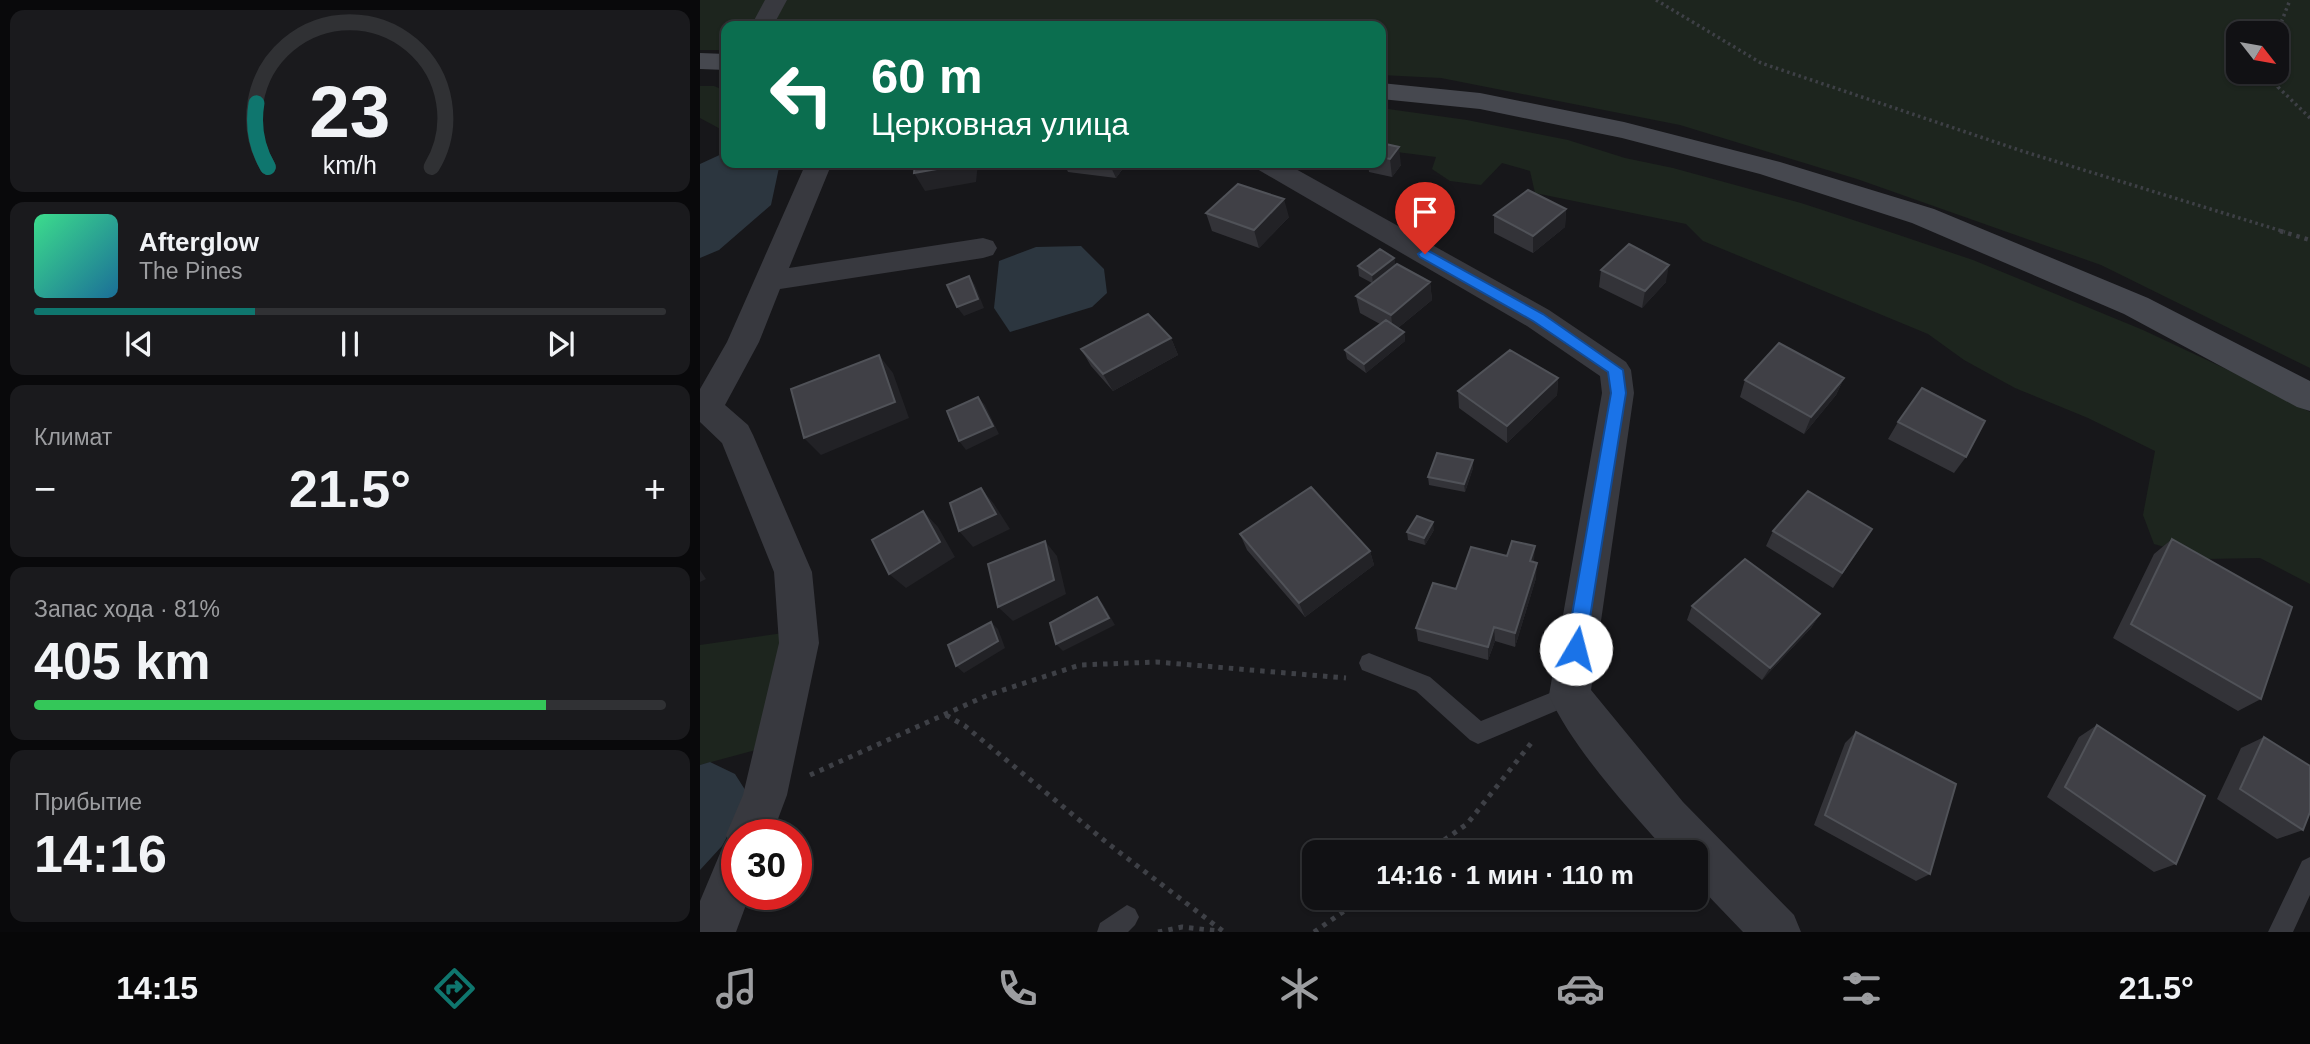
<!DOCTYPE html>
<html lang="ru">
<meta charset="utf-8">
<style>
:root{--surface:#111114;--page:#1a1a1d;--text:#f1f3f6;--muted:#9c9da0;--line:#303134;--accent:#0f766e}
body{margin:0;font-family:Arial,sans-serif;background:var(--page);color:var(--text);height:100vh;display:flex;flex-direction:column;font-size:26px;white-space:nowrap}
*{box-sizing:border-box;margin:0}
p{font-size:23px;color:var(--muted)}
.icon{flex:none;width:38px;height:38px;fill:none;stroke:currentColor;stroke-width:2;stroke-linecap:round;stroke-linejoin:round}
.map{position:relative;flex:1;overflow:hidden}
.drawer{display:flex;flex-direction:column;gap:10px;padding:10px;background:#09090b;width:700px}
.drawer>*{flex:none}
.top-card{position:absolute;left:21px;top:21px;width:665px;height:147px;border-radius:14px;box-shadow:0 2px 5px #0004,0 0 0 2px var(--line);background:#0b6e4f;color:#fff;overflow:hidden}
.needle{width:46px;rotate:121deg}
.fabs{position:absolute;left:1526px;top:21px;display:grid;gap:14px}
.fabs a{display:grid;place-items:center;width:63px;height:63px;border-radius:14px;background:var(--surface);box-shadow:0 2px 5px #0004,0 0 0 2px var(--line);font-size:35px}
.speed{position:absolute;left:21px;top:819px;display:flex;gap:14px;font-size:35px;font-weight:700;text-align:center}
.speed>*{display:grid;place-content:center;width:91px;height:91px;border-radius:50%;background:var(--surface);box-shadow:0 2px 5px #0004,0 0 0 2px var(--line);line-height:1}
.speed .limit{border:10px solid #d22;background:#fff;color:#111}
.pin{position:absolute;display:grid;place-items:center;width:60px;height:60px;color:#fff;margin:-72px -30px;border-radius:50% 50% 50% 0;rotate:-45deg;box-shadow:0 0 7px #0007}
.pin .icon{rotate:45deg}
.me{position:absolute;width:77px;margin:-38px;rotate:8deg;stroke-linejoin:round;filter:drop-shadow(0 0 5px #0008)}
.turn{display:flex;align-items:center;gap:24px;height:147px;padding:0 35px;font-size:32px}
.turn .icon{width:91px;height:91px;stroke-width:2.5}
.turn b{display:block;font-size:49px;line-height:60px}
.big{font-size:52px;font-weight:700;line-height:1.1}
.drawer .card{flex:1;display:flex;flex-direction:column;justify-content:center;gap:10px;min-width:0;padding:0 24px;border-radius:14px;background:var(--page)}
.drawer .dial{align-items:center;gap:0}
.dial svg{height:182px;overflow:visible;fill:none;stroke:var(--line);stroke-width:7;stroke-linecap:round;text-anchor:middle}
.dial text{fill:var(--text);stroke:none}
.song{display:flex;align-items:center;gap:21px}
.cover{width:84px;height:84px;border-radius:10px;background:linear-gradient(135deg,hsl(150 70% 55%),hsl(200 70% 35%))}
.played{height:7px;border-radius:4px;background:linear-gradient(90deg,var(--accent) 35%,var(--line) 35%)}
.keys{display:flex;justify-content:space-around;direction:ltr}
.heat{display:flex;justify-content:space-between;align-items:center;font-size:38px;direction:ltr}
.charge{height:10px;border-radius:5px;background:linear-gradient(90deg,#34c759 81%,var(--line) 0)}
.trip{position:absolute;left:602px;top:840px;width:406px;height:70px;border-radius:14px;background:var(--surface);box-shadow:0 2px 5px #0004,0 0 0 2px var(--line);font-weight:700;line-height:70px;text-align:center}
.tabs{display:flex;height:112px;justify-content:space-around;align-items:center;background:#070708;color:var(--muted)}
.tabs .icon{width:49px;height:49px}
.tabs .on{color:var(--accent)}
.tabs b{font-size:32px;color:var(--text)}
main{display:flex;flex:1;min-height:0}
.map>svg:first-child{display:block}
</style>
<main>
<section class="drawer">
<div class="card dial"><svg viewBox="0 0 100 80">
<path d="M14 69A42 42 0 1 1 86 69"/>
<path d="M14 69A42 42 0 0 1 9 41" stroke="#0f766e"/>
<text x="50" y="56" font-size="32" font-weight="700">23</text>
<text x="50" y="72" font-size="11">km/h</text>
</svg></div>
<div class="card">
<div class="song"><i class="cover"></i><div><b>Afterglow</b><p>The Pines</p></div></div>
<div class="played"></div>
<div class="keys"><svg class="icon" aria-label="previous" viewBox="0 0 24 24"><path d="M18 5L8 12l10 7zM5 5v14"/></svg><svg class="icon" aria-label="pause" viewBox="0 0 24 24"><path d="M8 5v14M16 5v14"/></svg><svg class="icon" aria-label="next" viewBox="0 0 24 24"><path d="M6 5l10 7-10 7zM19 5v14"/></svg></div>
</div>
<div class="card"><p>Климат</p>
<div class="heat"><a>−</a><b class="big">21.5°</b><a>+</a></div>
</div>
<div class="card"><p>Запас хода · 81%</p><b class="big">405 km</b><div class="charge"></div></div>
<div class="card"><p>Прибытие</p><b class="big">14:16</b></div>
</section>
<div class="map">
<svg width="1610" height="932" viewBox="0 0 1610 932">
<rect width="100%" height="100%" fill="#17171a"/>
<path fill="#1d251e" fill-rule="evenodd" d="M0 0H1610V368L1401 265 1157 179 980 125 741 78 681 75V26H26V50H0ZM1538 33H1577V72H1538Z
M0 86H14L26 91V132L0 118Z
M681 108 767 120 868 140 925 158 973 168 1101 203 1187 231 1273 260 1443 330 1541 376 1610 412V584L1560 558 1506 559 1454 544 1443 515 1455 451 1388 418 1315 388 1264 360 1228 334 1003 241 986 224 835 193 830 171 802 163 781 185 750 181 732 169 736 157 681 150Z
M90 632 71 746 0 765V645Z"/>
<path fill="#2c363f" d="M26 152V163H80L71 205 19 250 0 258V164Z
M381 246 404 269 407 293 392 307 310 332 294 308 299 261 336 247Z
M10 762 35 774 49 796 22 846 0 870V765Z"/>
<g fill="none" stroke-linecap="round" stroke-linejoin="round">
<path stroke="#3e4046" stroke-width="3.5" stroke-dasharray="2.5 3.5" stroke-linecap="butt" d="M956 0 1061 63 1322 151 1585 232
M1577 33 1590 0
M1577 63 1578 87 1610 118"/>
<path stroke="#3e4046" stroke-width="4.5" stroke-dasharray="3.5 5" stroke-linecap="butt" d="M1580 231 1610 240"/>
<path stroke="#3e4046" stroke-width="5" stroke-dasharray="4.5 6" stroke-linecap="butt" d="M246 715 265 726 406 842 524 932
M110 775 288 695 380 665 456 662 646 678
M727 852 767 824 832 742
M458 932 482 927 519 931
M614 932 663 898"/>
<path fill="#38393f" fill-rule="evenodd" d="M669 653 730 677 781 721 870 685 877 688 880 695 877 702 778 744 770 740 716 691 662 670 659 663 662 656Z
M1610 857V895L1593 932H1568L1602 861Z
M427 905 435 909 439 917 435 925 428 932H397L400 923Z"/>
<path fill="#38393f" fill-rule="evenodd" d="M65 0H87L73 26H51Z
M106 163H132L89 268 283 238 293 241 297 248 293 255 283 258 80 289 59 342 25 405 48 425 53 435 112 572 119 643 87 795 72 835H37V894H50L36 932H0V901L21 851 31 846 26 835 43 795 79 643 74 572 22 443 0 422V389L27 342Z
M553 163H585L849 310 926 362 931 370 934 393 891 690 983 802 1094 915 1101 932H1043L996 883V852H967C929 809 872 748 849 695L902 393 900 376 827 326 557 169Z"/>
<path fill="#46484f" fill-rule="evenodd" d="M0 53 26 54V70L0 69Z
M681 83 780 93 924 122 1080 162 1234 209 1448 298 1610 381V411L1597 407 1424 314 1212 223 1060 174 922 138 780 109 681 99Z"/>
</g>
<path fill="#333338" d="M681 143 701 165 692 177 669 172 668 163H681Z
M364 163H427L416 178 368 172Z
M866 209 865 227 833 253 794 233V215Z
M506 213 589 217 559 248 512 231Z
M694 258 695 265 730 282 732 300 698 328 704 332 705 341 666 373 647 359 645 350 680 324 660 313 656 296 672 283 659 276 658 266Z
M901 270 966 282 942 308 899 287Z
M471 338 478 355 413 391 391 366 381 349Z
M858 378 857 395 807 443 759 408 758 391Z
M1144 378 1136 395 1104 434 1040 397 1045 380Z
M1198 422 1266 457 1254 473 1188 439Z
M773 460V468L765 492 729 485 728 477Z
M734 530 725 545 708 540 707 532Z
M1073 531 1162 545 1133 588 1066 546Z
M540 534 670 551 674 565 605 617 547 550Z
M1472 539 1561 699 1538 711 1413 638 1454 554Z
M834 562 836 578 815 647 795 641 788 660 718 641 716 628 756 589Z
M992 606 1120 614 1111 628 1062 680 987 620Z
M1397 725 1476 864 1454 872 1347 797 1379 737Z
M1156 732 1230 874 1216 881 1114 825 1145 743Z
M1564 737 1603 830 1577 839 1517 799 1541 748Z"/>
<path fill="#222226" d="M699 147 701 165 692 177 690 159Z
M266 163H278L276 182 225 191 214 173Z
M409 163H427L416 178Z
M584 199 589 217 559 248 554 230Z
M866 209 865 227 833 253V236Z
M694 258 696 267 673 284 672 275Z
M969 265 966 282 942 308 945 291Z
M269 276 275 285 284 308 264 316 257 307Z
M730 282 732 300 693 332 691 315Z
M704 332 705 341 666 373 664 364Z
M471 338 478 355 413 391 403 374Z
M179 355 193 373 209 418 121 455 104 438Z
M858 378 857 395 807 443V426Z
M1144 378 1136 395 1104 434 1111 417Z
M278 397 285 405 299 434 266 450 259 441Z
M773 460V468L765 492 764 484Z
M281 488 294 504 310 529 273 547 259 531Z
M223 511 238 527 255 557 206 588 189 574Z
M733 522 734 530 725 545 724 538Z
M345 541 357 556 366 594 313 621 298 607Z
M835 546 834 561 830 576V561Z
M670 551 674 565 605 617 599 603Z
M837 563 836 578 815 647V633Z
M0 570 6 579 0 582Z
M397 597 403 604 415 625 363 651 356 644Z
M1120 614 1111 628 1062 680 1070 668Z
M291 622 298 629 305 648 264 673 256 666Z
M794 627 795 641 788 660V647Z"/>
<path fill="#404046" stroke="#505258" stroke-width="2" d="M681 143 699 147 690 159 681 157Z
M215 163H266V164L214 173Z
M538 184 584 199 554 230 506 213Z
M828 190 866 209 833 236 794 215Z
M929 244 969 265 945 291 901 270Z
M680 249 694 258 672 275 658 266Z
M697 264 730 282 691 315 656 296Z
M269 276 278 299 257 307 247 285Z
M448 314 471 338 403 374 381 349Z
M686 320 704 332 664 364 645 350Z
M1079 343 1144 378 1111 417 1045 380Z
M810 350 858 378 807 426 758 391Z
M179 355 195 402 104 438 91 389Z
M1222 388 1285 421 1266 457 1198 422Z
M278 397 293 426 259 441 247 411Z
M737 453 773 460 764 484 728 477Z
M611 487 670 551 599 603 540 534Z
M281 488 296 514 259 531 250 503Z
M1108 491 1172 529 1142 573 1073 531Z
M223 511 240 542 189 574 172 540Z
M717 516 733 522 724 538 707 532Z
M1472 539 1592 607 1561 699 1431 624Z
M345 541 354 580 298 607 288 564Z
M812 541 835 546 830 561 837 563 815 633 794 627 788 647 716 628 733 583 756 589 771 547 807 556Z
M1045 559 1120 614 1070 668 992 606Z
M397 597 409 618 356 644 350 623Z
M291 622 298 641 256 666 248 645Z
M1397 725 1505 796 1476 864 1365 787Z
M1156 732 1256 784 1230 874 1125 815Z
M1564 737 1610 766V812L1603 830 1540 789Z"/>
<path fill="#1a73e8" stroke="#114b97" stroke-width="2" d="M725 249 843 314 923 370 926 393 885 649 882 655 876 658 869 655 866 649 911 393 908 372 833 321 720 257 718 254Z"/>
</svg>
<div class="fabs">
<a><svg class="needle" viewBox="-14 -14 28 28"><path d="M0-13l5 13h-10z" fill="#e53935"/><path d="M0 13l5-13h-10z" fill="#9c9da0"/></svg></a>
</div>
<div class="speed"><div class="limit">30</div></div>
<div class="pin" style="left:725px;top:254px;background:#d93025"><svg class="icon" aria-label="arrive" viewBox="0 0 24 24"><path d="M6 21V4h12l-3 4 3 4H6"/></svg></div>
<svg class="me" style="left:876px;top:649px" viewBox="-20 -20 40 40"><circle r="19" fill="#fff"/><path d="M0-13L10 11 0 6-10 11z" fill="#1a73e8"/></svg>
<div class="trip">14:16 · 1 мин · 110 m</div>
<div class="top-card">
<div class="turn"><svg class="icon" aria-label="left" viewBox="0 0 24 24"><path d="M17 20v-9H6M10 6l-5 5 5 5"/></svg><div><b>60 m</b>Церковная улица</div></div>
</div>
</div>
</main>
<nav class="tabs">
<b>14:15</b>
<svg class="icon on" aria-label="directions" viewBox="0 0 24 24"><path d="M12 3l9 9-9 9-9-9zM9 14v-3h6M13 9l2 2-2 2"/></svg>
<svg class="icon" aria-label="music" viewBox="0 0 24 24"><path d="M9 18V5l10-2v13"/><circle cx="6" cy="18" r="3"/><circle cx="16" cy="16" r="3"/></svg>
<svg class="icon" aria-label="phone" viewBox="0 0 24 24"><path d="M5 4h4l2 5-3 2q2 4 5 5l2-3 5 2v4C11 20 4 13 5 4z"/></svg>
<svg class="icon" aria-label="climate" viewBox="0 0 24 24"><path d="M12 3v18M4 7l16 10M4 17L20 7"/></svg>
<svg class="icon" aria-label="car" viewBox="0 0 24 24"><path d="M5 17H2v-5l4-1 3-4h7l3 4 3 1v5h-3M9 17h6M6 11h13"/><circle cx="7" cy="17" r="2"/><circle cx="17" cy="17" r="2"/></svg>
<svg class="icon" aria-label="filters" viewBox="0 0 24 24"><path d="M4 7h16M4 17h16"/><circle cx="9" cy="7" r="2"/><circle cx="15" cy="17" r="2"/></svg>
<b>21.5°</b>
</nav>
